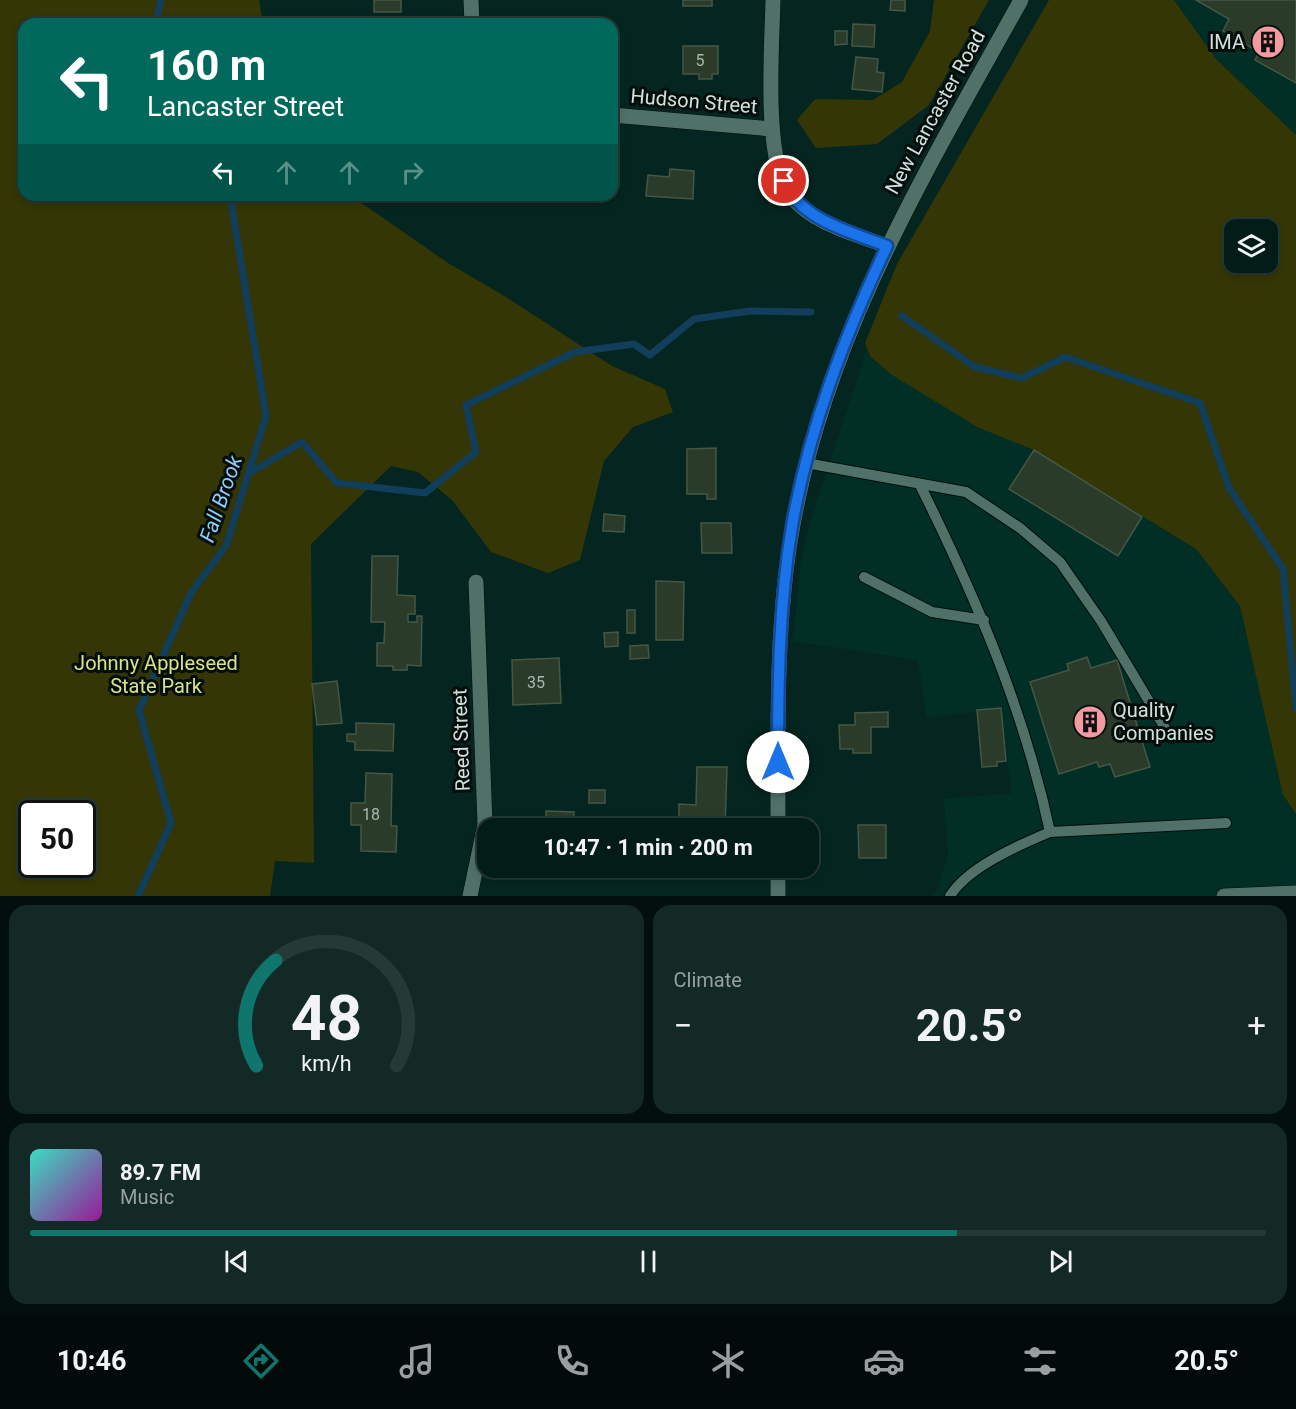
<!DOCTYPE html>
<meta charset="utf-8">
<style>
:root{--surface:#041c18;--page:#122925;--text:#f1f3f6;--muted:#97a1a2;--line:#253a37;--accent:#0f766e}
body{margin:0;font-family:Roboto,sans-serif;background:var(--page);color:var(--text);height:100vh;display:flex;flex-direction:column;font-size:22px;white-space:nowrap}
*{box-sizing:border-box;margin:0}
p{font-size:20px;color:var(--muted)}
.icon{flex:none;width:33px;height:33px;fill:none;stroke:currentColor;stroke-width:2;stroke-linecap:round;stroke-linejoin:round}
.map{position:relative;height:896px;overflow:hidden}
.sheet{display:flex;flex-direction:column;gap:9px;padding:9px;background:#020f0d;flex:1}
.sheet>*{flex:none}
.hud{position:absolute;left:18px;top:18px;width:600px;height:183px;border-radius:18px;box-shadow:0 3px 9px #0003,0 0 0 2px var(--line);background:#00695c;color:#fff;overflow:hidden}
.controls{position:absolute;left:1224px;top:219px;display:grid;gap:12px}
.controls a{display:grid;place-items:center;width:54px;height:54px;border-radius:12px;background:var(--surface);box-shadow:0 3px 9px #0003,0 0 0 2px var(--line);font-size:30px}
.speed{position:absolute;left:18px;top:800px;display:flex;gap:12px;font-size:30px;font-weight:700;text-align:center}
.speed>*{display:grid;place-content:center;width:78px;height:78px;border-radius:50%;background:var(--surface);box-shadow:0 3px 9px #0003,0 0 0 2px var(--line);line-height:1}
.speed .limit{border:3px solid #111;border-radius:9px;background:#fff;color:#111}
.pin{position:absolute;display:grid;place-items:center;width:51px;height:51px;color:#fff;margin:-26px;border:3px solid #fff;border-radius:50%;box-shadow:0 2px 6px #0007}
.me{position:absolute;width:66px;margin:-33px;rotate:0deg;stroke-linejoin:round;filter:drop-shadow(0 0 4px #0008)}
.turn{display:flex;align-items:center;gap:21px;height:126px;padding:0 30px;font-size:27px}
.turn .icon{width:78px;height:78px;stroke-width:2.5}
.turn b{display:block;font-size:42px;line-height:51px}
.lanes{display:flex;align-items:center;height:57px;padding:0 30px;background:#0003;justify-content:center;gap:30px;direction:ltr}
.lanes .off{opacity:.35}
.big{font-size:45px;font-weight:700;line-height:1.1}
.sheet .tile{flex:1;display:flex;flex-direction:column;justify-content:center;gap:9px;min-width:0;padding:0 21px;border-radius:18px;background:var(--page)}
.sheet .dial{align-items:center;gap:0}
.dial svg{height:156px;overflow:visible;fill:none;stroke:var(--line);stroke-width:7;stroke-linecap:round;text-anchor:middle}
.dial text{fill:var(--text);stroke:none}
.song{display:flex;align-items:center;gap:18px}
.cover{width:72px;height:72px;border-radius:9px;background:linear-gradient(135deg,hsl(170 70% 55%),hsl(300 70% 35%))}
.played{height:6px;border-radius:3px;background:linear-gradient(90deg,var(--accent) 75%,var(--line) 75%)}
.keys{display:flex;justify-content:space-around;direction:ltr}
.heat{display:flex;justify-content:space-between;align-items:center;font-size:33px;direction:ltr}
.sheet .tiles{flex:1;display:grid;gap:9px;grid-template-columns:1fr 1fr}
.tile:last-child{grid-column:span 2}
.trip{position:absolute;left:477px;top:818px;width:342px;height:60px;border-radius:18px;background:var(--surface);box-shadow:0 3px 9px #0003,0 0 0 2px var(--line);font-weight:700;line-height:60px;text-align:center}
.tab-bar{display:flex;height:96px;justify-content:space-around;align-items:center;background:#020b0a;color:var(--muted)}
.tab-bar .icon{width:42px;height:42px}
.tab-bar .selected{color:var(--accent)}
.tab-bar b{font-size:27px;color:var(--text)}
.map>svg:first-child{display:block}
</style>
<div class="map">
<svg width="1296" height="896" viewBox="0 0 1296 896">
<rect width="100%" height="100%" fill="#052620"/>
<path fill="#012f26" d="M1174 0H1296V135L1216 59Z
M867 349 870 356 979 428 1034 450 1196 549 1240 606 1283 795 1296 814V896H931L938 889 948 853 944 799 1012 793 1001 709 927 717 918 660 793 641 801 560 811 519Z"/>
<path fill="#343605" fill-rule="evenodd" d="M0 0H259L263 24H24V195H350L448 263 506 297 612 366 665 389 673 412 633 427 604 461 580 560 548 573 491 552 452 500 418 472 391 466 311 544 314 863 275 861 270 896H0ZM32 813H82V864H32Z
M934 0H989L929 105 877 144 816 148 797 120 815 99 873 100 902 82 930 31Z
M1049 0H1174L1216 59 1296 135V814L1283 795 1240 606 1196 549 1034 450 979 428 892 375 870 356 865 343 897 264ZM1234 230H1268V262H1234Z"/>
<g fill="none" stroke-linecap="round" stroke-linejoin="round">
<path stroke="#113e5a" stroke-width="7" d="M156 24 161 0
M902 316 975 367 1022 378 1065 357 1200 403 1229 488 1283 569 1296 708
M248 474 302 442 337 483 425 493 476 452 466 405 575 352 634 344 650 355 694 319 750 311 811 312
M138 896 171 823 139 710 191 593 226 546 266 416 230 195"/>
</g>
<path fill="#2a3c29" stroke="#445744" stroke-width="1.5" d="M374 0H401V12H374Z
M683 0H712V6H683Z
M891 0H905V11L890 10Z
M1196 0H1296V83L1255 60 1259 52 1223 31 1229 19Z
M853 24 875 25 874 47 852 46Z
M835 31H847V44L835 45Z
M683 46H718V74H712V79H699V74H683Z
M856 57 878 59 877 72 884 73 882 92 852 89Z
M670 169 694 171 693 199 646 196 648 175 669 177Z
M716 448V499H707V494H687V449Z
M1034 450 1142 517 1118 556 1009 489Z
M604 514 625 516 624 532 603 531Z
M701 523H731L732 553H702Z
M372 556H398L397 595 415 596V614H408V622H417V616H422L421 666 407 665V670H393V666H377V643H384L385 622H371Z
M656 581 684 582 683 640H656Z
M627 610H635V633H627Z
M618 632V646L605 647 604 633Z
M648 645 649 658 630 659V646Z
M1087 657 1091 668 1117 660 1150 767 1115 777 1110 764 1099 767 1097 762 1059 774 1030 682 1069 670 1067 664Z
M559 658 561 703 513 705 512 660Z
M337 681 342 723 317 725 312 684Z
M1001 708 1006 761 997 762V766L982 767 977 710Z
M888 712V727H871V753H853V749H840L839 725H855V713Z
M356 723 394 724 393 751 355 750V742L347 741V734H356Z
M697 767H727L725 828H679V804L696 805Z
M366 773 392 774 391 826H397L396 852 361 851V825H351V803H365Z
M589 790H605V803H589Z
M546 811 574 812 573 828H546Z
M858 825H886V858H859Z"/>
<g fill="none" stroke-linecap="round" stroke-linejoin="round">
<defs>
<path id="service" d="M806 463 966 492 1020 528 1060 562 1101 621 1171 738
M920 485C975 596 1024 709 1050 832
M864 577 932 612 984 620
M950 896C968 867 1019 845 1050 832L1226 823"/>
<path id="minor" d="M471 0 472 24
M773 0C772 45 763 161 790 195 813 224 854 234 887 246
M612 115 772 129
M470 896 485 824 476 582
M1224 896 1296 893"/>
<path id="secondary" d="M778 828C778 727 775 625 793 525 827 333 928 168 1021 0
M778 896V867"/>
</defs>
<use href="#service" stroke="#000e09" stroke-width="12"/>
<use href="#minor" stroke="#000e09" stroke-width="16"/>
<use href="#secondary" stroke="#000e09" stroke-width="16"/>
<use href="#service" stroke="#507168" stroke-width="10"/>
<use href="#minor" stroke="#507168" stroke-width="15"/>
<use href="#secondary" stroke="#507168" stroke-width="15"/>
</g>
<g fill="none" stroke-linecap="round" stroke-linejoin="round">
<defs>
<path id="route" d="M778 762C778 683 779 604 792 526 809 428 845 335 887 246 851 232 800 220 784 181"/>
</defs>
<use href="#route" stroke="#114b97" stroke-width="15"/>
<use href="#route" stroke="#1a73e8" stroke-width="10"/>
</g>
<defs>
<symbol id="building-disc" viewBox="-11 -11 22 22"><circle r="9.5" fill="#f49aa1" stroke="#020d0a"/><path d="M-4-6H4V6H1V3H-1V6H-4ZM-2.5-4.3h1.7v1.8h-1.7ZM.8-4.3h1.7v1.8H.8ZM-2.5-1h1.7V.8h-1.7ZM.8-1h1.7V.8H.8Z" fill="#111"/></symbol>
</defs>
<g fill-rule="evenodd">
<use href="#building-disc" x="1249" y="23" width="38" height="38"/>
<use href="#building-disc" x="1071" y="703" width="38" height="38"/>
</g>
<g text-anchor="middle" stroke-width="6" stroke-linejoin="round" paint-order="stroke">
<g font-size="16" fill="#a7b8b0">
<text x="700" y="66">5</text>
<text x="536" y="688">35</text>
<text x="371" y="820">18</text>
</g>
<g font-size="20" fill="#d1e2dd" stroke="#020d0a" text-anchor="end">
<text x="1245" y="49">IMA</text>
<text x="1113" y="717" text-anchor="start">Quality<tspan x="1113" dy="23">Companies</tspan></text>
</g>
<g font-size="20" fill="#d1e2dd" stroke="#020d0a">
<text transform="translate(694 101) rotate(5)" y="7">Hudson Street</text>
<text transform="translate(935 112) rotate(-61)" y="7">New Lancaster Road</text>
<text transform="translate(461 740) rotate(-92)" y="7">Reed Street</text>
</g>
<g font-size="20" fill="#dbe285" stroke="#020d0a">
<text x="156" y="670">Johnny Appleseed<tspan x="156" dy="23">State Park</tspan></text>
</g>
<g font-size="21" font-style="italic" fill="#8dccfb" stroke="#020d0a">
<text transform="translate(221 499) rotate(-71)" y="7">Fall Brook</text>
</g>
</g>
</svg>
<div class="controls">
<a><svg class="icon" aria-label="layers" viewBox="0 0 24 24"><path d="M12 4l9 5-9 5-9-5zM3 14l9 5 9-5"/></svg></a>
</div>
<div class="speed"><div class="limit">50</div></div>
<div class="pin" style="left:784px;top:181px;background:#d93025"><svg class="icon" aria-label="arrive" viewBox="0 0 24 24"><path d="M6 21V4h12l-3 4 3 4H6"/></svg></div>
<svg class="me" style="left:778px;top:762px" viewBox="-20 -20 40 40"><circle r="19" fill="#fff"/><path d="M0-13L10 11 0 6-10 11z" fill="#1a73e8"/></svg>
<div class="trip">10:47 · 1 min · 200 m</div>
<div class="hud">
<div class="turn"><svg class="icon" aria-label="left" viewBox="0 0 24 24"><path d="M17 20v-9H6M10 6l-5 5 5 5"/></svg><div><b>160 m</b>Lancaster Street</div></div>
<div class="lanes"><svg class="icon" aria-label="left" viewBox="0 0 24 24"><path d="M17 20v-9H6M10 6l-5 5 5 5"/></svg><svg class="icon off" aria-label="ahead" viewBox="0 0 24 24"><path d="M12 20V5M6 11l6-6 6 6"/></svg><svg class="icon off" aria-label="ahead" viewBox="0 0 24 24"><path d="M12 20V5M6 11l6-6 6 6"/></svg><svg class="icon off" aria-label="right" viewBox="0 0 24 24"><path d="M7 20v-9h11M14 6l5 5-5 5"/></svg></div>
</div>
</div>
<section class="sheet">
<div class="tiles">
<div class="tile dial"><svg viewBox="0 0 100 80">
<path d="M14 69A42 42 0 1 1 86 69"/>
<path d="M14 69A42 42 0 0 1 24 15" stroke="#0f766e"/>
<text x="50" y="56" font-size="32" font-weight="700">48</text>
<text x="50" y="72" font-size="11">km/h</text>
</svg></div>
<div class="tile"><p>Climate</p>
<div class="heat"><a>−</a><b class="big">20.5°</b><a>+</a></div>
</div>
<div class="tile">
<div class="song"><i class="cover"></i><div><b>89.7 FM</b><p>Music</p></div></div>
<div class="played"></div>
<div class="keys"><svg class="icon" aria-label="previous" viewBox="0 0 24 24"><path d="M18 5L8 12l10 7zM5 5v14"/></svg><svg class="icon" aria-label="pause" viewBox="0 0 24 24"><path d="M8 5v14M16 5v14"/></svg><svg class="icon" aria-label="next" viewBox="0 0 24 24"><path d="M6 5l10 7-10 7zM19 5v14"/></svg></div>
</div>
</div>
</section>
<nav class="tab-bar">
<b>10:46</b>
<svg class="icon selected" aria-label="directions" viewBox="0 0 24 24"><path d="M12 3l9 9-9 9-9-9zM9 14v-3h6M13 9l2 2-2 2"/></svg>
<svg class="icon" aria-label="music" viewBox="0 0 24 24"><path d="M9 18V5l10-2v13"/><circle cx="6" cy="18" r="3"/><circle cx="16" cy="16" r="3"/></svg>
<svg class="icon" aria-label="phone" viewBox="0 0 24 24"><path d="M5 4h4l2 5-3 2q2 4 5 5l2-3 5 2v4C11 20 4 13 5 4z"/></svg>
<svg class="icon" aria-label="climate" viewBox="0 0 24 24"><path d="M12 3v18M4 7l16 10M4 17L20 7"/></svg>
<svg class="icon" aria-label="car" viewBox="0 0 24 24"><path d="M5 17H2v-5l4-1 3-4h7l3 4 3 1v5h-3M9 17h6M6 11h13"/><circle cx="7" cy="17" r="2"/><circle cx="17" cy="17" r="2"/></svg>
<svg class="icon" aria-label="filters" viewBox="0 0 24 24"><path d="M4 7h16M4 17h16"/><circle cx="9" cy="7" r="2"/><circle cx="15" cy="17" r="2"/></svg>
<b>20.5°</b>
</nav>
